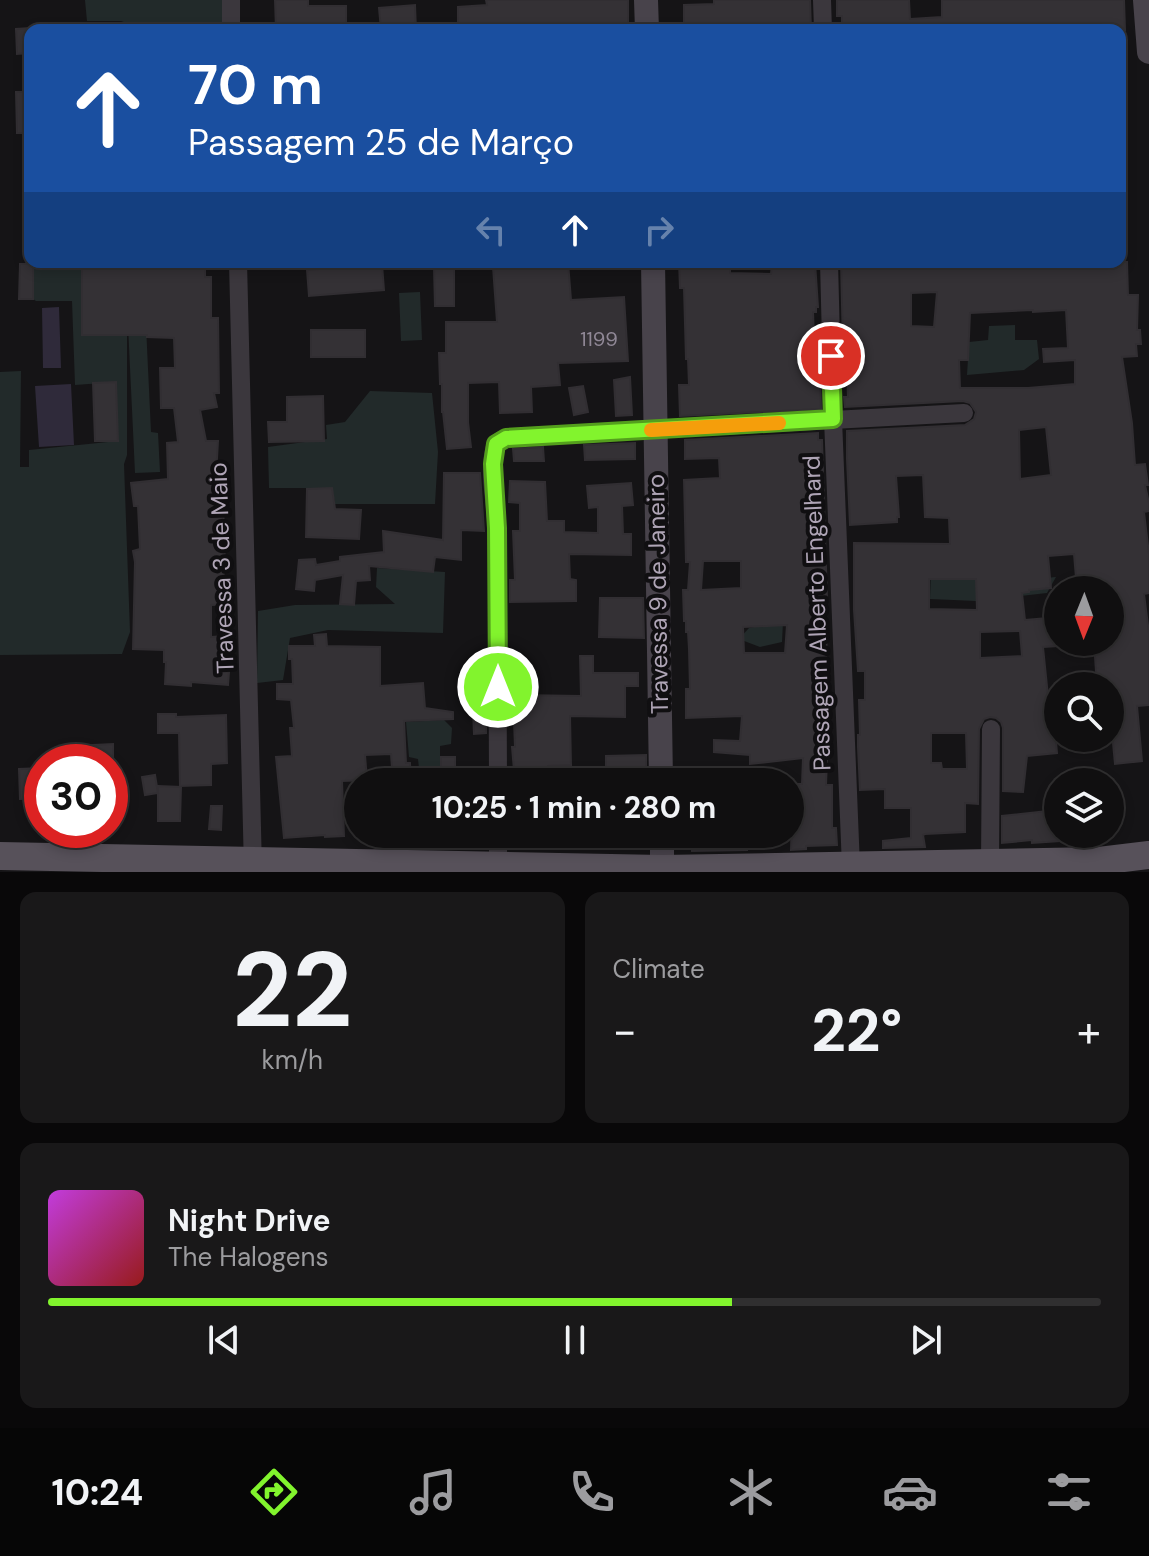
<!DOCTYPE html>
<meta charset="utf-8">
<style>
:root{--surface:#100f10;--page:#191819;--text:#f1f3f6;--muted:#9c9c9f;--line:#302f30;--accent:#82f42d}
body{margin:0;font-family:"DM Sans",sans-serif;background:var(--page);color:var(--text);height:100vh;display:flex;flex-direction:column;font-size:30px;white-space:nowrap}
*{box-sizing:border-box;margin:0}
p{font-size:26px;color:var(--muted)}
.icon{flex:none;width:44px;height:44px;fill:none;stroke:currentColor;stroke-width:2;stroke-linecap:round;stroke-linejoin:round}
.map{position:relative;height:872px;overflow:hidden}
.details{display:flex;flex-direction:column;gap:20px;padding:20px;background:#090809;flex:1}
.details>*{flex:none}
.banner{position:absolute;left:24px;top:24px;width:1102px;height:244px;border-radius:16px;box-shadow:0 4px 12px #0003,0 0 0 2px var(--line);background:#1a4fa0;color:#fff;overflow:hidden}
.needle{width:52px;rotate:181deg}
.buttons{position:absolute;left:1044px;top:576px;display:grid;gap:16px}
.buttons a{display:grid;place-items:center;width:80px;height:80px;border-radius:50%;background:var(--surface);box-shadow:0 4px 12px #0003,0 0 0 2px var(--line);font-size:40px}
.speed{position:absolute;left:24px;top:744px;display:flex;gap:16px;font-size:40px;font-weight:700;text-align:center}
.speed>*{display:grid;place-content:center;width:104px;height:104px;border-radius:50%;background:var(--surface);box-shadow:0 4px 12px #0003,0 0 0 2px var(--line);line-height:1}
.speed .limit{border:12px solid #d22;background:#fff;color:#111}
.pin{position:absolute;display:grid;place-items:center;width:68px;height:68px;color:#fff;margin:-34px;border:4px solid #fff;border-radius:50%;box-shadow:0 2px 8px #0007}
.me{position:absolute;width:88px;margin:-44px;rotate:0deg;stroke-linejoin:round;filter:drop-shadow(0 0 6px #0008)}
.turn{display:flex;align-items:center;gap:28px;height:168px;padding:0 32px;font-size:36px}
.turn .icon{width:104px;height:104px;stroke-width:2.5}
.turn b{display:block;font-size:56px;line-height:68px}
.lanes{display:flex;align-items:center;height:76px;padding:0 32px;background:#0003;justify-content:center;gap:40px;direction:ltr}
.lanes .off{opacity:.35}
.big{font-size:60px;font-weight:700;line-height:1.1}
.details .card{flex:1;display:flex;flex-direction:column;justify-content:center;gap:12px;min-width:0;padding:0 28px;border-radius:16px;background:var(--page)}
.details .dial{align-items:center;gap:0}
.dial b{font-size:104px;line-height:1}
.song{display:flex;align-items:center;gap:24px}
.cover{width:96px;height:96px;border-radius:12px;background:linear-gradient(135deg,hsl(290 70% 55%),hsl(0 70% 35%))}
.played{height:8px;border-radius:4px;background:linear-gradient(90deg,var(--accent) 65%,var(--line) 65%)}
.keys{display:flex;justify-content:space-around;direction:ltr}
.heat{display:flex;justify-content:space-between;align-items:center;font-size:44px;direction:ltr}
.details .tiles{flex:1;display:grid;gap:20px;grid-template-columns:1fr 1fr}
.card:last-child{grid-column:span 2}
.trip{position:absolute;left:344px;top:768px;width:460px;height:80px;border-radius:40px;background:var(--surface);box-shadow:0 4px 12px #0003,0 0 0 2px var(--line);font-weight:700;line-height:80px;text-align:center}
.menu{display:flex;height:128px;justify-content:space-around;align-items:center;background:#060606;color:var(--muted)}
.menu .icon{width:56px;height:56px}
.menu .selected{color:var(--accent)}
.menu b{font-size:36px;color:var(--text)}
.map>svg:first-child{display:block}
</style>
<div class="map">
<svg width="1149" height="872" viewBox="0 0 1149 872">
<rect width="100%" height="100%" fill="#151416"/>
<path fill="#222a2a" d="M85 0H231V30H146L121 21H87Z
M27 255H30V262H82V334L127 335V455L124 464 130 632 122 654 0 655V372L21 371 20 467H29V450L118 441 116 382 75 385 72 301H36L33 299V265L25 264Z
M125 262H143L151 432 158 433 160 472 135 473Z
M420 292 422 340 401 341 399 293Z
M1015 325V340H1037L1039 359 1024 370 967 375 969 342 988 340 989 326Z
M370 391 432 393 438 452 435 504H335L332 488H269L268 447 327 439 326 425 345 422Z
M377 568 445 572 443 633 328 630 290 638 283 680 257 683 258 611 295 605 395 604 376 587Z
M931 570H977L983 584 1056 577 1047 593 976 601 930 599Z
M783 622 782 642 760 647 739 639 749 628Z
M444 720 452 728 451 744 440 746V781L420 778 418 759 409 757 406 722Z"/>
<path fill="#2f2a3a" d="M59 307 61 368H43L42 308Z
M71 384 74 445 39 447 35 386Z"/>
<path fill="#343135" stroke="#312e32" stroke-width="2" fill-rule="evenodd" d="M275 0H308V6H346V30H276Z
M486 0H628V30H458V7L487 5Z
M714 0H810L811 30H684V5L714 4Z
M837 0H909L910 19 942 17V0H1124L1125 30H982V23L954 25V30H842V16H837Z
M415 5 416 30H381L379 8Z
M30 28V53L17 54 16 29Z
M16 92H30V133H17Z
M82 262H205V277H211V318H218L219 393H214L217 407 200 410 206 441H218L215 493H223L222 509H223L225 544 223 588H232V604L211 605V637L224 636 221 671 229 672 228 685 191 682V686L165 684 166 662H164V650L133 649 135 562 133 551 140 549 138 506H134L131 483 168 479 167 443 178 442 174 408H161L160 368H175L174 338 147 337V335H82Z
M568 262 571 300 624 297 628 361 558 363 560 385 531 387 532 412 500 413 499 382 468 383V422L471 447 447 449 443 412H442V384H440L439 353H446V322H497L493 267Z
M679 262H730V273L771 274 772 262H815L818 307H816V312H813L814 337H819L821 409 680 416 679 385H689L688 359H686L684 288H680Z
M841 262H1127L1128 295H1138L1137 330H1140L1141 344H1136L1137 356 1122 357 1132 423 1135 465 1145 464 1148 485H1145L1149 503V511L1144 512 1149 554V593L1144 594 1149 633V705L1137 706 1142 761 1115 764 1110 711V686H1097L1094 642H1110V590H1077L1074 554 1048 556 1051 588 1029 590V592L1022 593 1025 620 1058 617V646L1043 647 1049 706H1053L1057 753 1027 756 1023 792 1003 791V728L1001 722 996 718 990 717 984 719 979 729 978 804 965 803V832L925 834 923 835 925 847 883 848V841L911 838V808H885V789L860 790 858 747V735H860L859 700H865V671H858L854 610V543L950 544 949 518 925 517 923 475 896 476 899 517H897V522L850 525 847 459V431L965 425 974 419 976 412 970 403 963 401 845 407 844 397H848L846 347H843ZM937 292 934 327 911 326V293ZM1033 310V312L1066 310 1068 348 1043 349 1044 362 1075 360V384L1028 388H960L959 360H968L970 313ZM1046 427 1051 475 1020 479 1019 430ZM929 579H976L977 610 929 609ZM1020 631 1022 656 980 658V632ZM931 733H966L967 769H942L941 763H931Z
M20 264H33V299H19Z
M382 264 384 290 309 296 307 270Z
M434 268H454V306H435Z
M311 330H365V357H311Z
M630 377 632 415 616 416 614 380Z
M116 382 118 441H95L93 383Z
M583 386 588 412 574 415 569 388Z
M323 396 324 441 269 442 268 422H287V397Z
M818 433V440H822L827 599H814L813 626 827 627 826 662H818L819 686H830L826 785H832V828H836L837 845 806 846V849L791 850 793 784H802L803 758 750 764V755L714 752V740L740 741 742 716 686 718V689H690L689 649 688 632H686V621H684L683 590H688L690 562H686L684 480 720 478 719 458 685 459V440ZM703 561H741V588L701 590ZM787 625 785 653H744L743 627Z
M635 443V459L585 460 584 445Z
M543 447 544 461H514L513 449Z
M444 473H480L484 531 461 530V560L435 557 433 572 369 566 370 580 356 581 354 605 340 604 343 575 315 580 314 591 296 589 299 560 315 559 316 565 340 561V557L384 552 383 531 443 540Z
M510 481 545 482 547 521H564V532L598 533V507L589 508 587 486 631 483 633 505 622 506 623 534H631V555L569 554 570 579 576 580V601L510 602V580H515L513 531H520V503L509 502Z
M332 488 335 509 361 510 359 539 306 537 307 489Z
M600 598H643L644 638 599 637Z
M326 634 327 646 380 647V686L423 683 425 708 453 712V719L404 721 406 763H410L411 782H393L391 754 365 755 367 780 342 781 344 836 325 837V835L284 838 276 757 292 756 290 728H294L291 700 277 699V684H293L292 659H289V646H315L314 635Z
M580 656H593V673H638V686H625V717L570 716 571 765 548 766V782H515L512 747H515L514 721H518L519 695 581 696Z
M486 664V733L474 734 471 665Z
M158 714H176V717L226 715 227 763 211 764V785L180 786 179 733H158Z
M113 744V762H72V746Z
M646 755V782H606V756Z
M441 757H455V777H441Z
M42 768V798L20 799 19 769Z
M155 775 158 793 145 795 142 777Z
M158 786 181 787 180 821H158Z
M211 806H222L221 830 209 829Z
M1056 810 1060 841 1032 843V840L1002 843V816Z
M692 834H746L747 850 692 851Z"/>
<g fill="none" stroke-linecap="round" stroke-linejoin="round">
<path stroke="#3b373d" stroke-width="18" d="M231 0V30
M822 0 823 30
M238 262 253 869
M829 262 833 419 851 867
M498 782C498 700 497 618 497 536 497 509 488 475 494 450 496 440 504 438 513 437L964 413
M498 834V865
M990 863 991 729"/>
<path stroke="#48434b" stroke-width="24" d="M646 0 647 30
M1145 0 1149 52
M653 262 661 782
M662 834V872"/>
<path stroke="#57515a" stroke-width="28" d="M0 856 662 869 1099 861 1149 855"/>
</g>
<g fill="none" stroke-linecap="round" stroke-linejoin="round">
<defs>
<path id="route" d="M498 687 497 528 493 464 496 444 506 438 833 419 831 356"/>
</defs>
<use href="#route" stroke="#549f1d" stroke-width="20"/>
<use href="#route" stroke="#82f42d" stroke-width="14"/>
<path stroke="#f59e0b" stroke-width="14" d="M651 430 779 423"/>
</g>
<g text-anchor="middle" stroke-width="8" stroke-linejoin="round" paint-order="stroke">
<g font-size="20" fill="#908896">
<text x="599" y="346">1199</text>
</g>
<g font-size="24" fill="#afa5b6" stroke="#100f11">
<text transform="translate(222 568) rotate(-92)" y="8">Travessa 3 de Maio</text>
<text transform="translate(658 594) rotate(-91)" y="8">Travessa 9 de Janeiro</text>
<text transform="translate(817 613) rotate(-92)" y="8">Passagem Alberto Engelhard</text>
</g>
</g>
</svg>
<div class="buttons">
<a><svg class="needle" viewBox="-14 -14 28 28"><path d="M0-13l5 13h-10z" fill="#e53935"/><path d="M0 13l5-13h-10z" fill="#9c9c9f"/></svg></a>
<a><svg class="icon" aria-label="search" viewBox="0 0 24 24"><circle cx="10" cy="10" r="6"/><path d="M15 15l6 6"/></svg></a>
<a><svg class="icon" aria-label="layers" viewBox="0 0 24 24"><path d="M12 4l9 5-9 5-9-5zM3 14l9 5 9-5"/></svg></a>
</div>
<div class="speed"><div class="limit">30</div></div>
<div class="pin" style="left:831px;top:356px;background:#d93025"><svg class="icon" aria-label="arrive" viewBox="0 0 24 24"><path d="M6 21V4h12l-3 4 3 4H6"/></svg></div>
<svg class="me" style="left:498px;top:687px" viewBox="-20 -20 40 40"><circle r="17" fill="#82f42d" stroke="#fff" stroke-width="3"/><path d="M0-11L8 9 0 5-8 9z" fill="#fff"/></svg>
<div class="trip">10:25 · 1 min · 280 m</div>
<div class="banner">
<div class="turn"><svg class="icon" aria-label="ahead" viewBox="0 0 24 24"><path d="M12 20V5M6 11l6-6 6 6"/></svg><div><b>70 m</b>Passagem 25 de Março</div></div>
<div class="lanes"><svg class="icon off" aria-label="left" viewBox="0 0 24 24"><path d="M17 20v-9H6M10 6l-5 5 5 5"/></svg><svg class="icon" aria-label="ahead" viewBox="0 0 24 24"><path d="M12 20V5M6 11l6-6 6 6"/></svg><svg class="icon off" aria-label="right" viewBox="0 0 24 24"><path d="M7 20v-9h11M14 6l5 5-5 5"/></svg></div>
</div>
</div>
<section class="details">
<div class="tiles">
<div class="card dial"><b>22</b><p>km/h</p></div>
<div class="card"><p>Climate</p>
<div class="heat"><a>−</a><b class="big">22°</b><a>+</a></div>
</div>
<div class="card">
<div class="song"><i class="cover"></i><div><b>Night Drive</b><p>The Halogens</p></div></div>
<div class="played"></div>
<div class="keys"><svg class="icon" aria-label="previous" viewBox="0 0 24 24"><path d="M18 5L8 12l10 7zM5 5v14"/></svg><svg class="icon" aria-label="pause" viewBox="0 0 24 24"><path d="M8 5v14M16 5v14"/></svg><svg class="icon" aria-label="next" viewBox="0 0 24 24"><path d="M6 5l10 7-10 7zM19 5v14"/></svg></div>
</div>
</div>
</section>
<nav class="menu">
<b>10:24</b>
<svg class="icon selected" aria-label="directions" viewBox="0 0 24 24"><path d="M12 3l9 9-9 9-9-9zM9 14v-3h6M13 9l2 2-2 2"/></svg>
<svg class="icon" aria-label="music" viewBox="0 0 24 24"><path d="M9 18V5l10-2v13"/><circle cx="6" cy="18" r="3"/><circle cx="16" cy="16" r="3"/></svg>
<svg class="icon" aria-label="phone" viewBox="0 0 24 24"><path d="M5 4h4l2 5-3 2q2 4 5 5l2-3 5 2v4C11 20 4 13 5 4z"/></svg>
<svg class="icon" aria-label="climate" viewBox="0 0 24 24"><path d="M12 3v18M4 7l16 10M4 17L20 7"/></svg>
<svg class="icon" aria-label="car" viewBox="0 0 24 24"><path d="M5 17H2v-5l4-1 3-4h7l3 4 3 1v5h-3M9 17h6M6 11h13"/><circle cx="7" cy="17" r="2"/><circle cx="17" cy="17" r="2"/></svg>
<svg class="icon" aria-label="filters" viewBox="0 0 24 24"><path d="M4 7h16M4 17h16"/><circle cx="9" cy="7" r="2"/><circle cx="15" cy="17" r="2"/></svg>
</nav>
